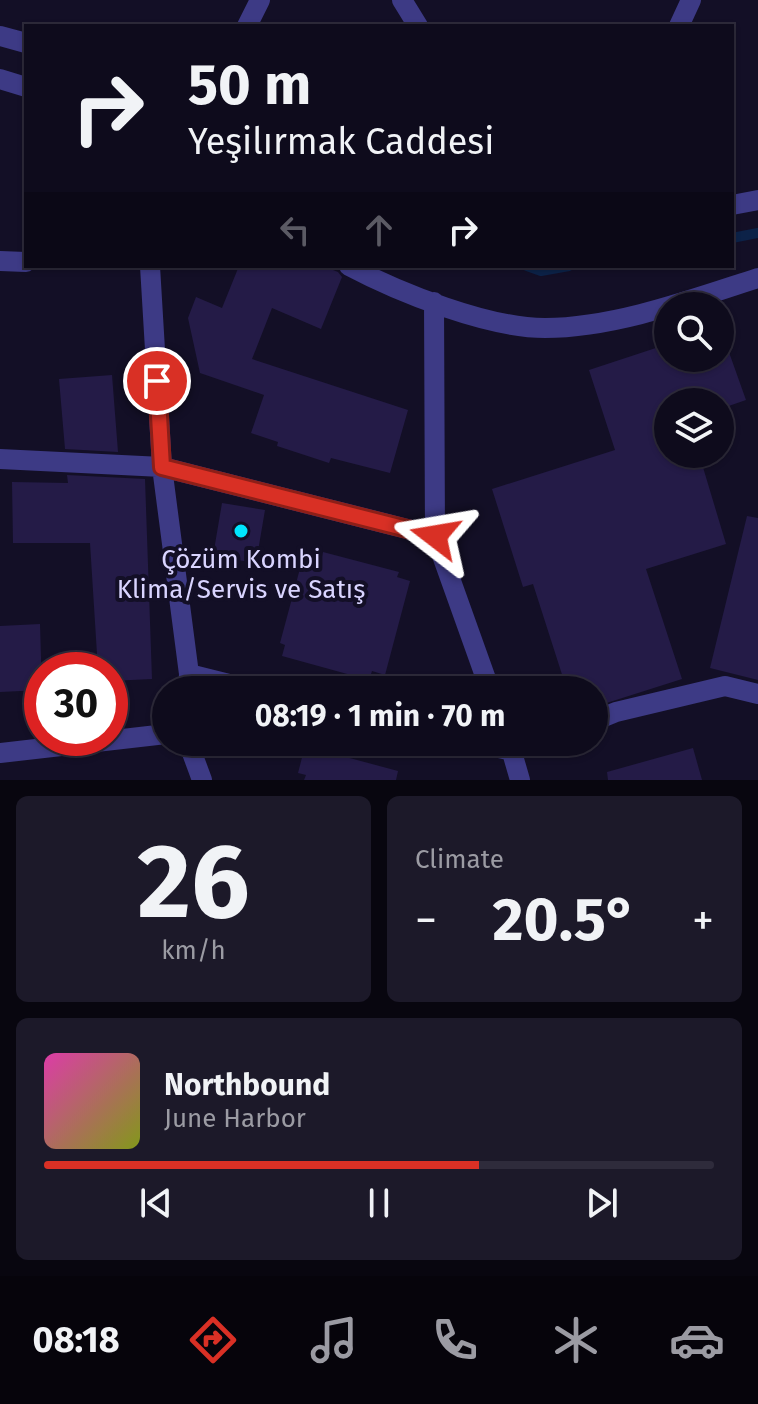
<!DOCTYPE html>
<meta charset="utf-8">
<style>
:root{--surface:#0e0b1c;--page:#1c1929;--text:#f1f3f6;--muted:#9b9ba3;--line:#2e2b3b;--accent:#d93025}
body{margin:0;font-family:"Fira Sans",sans-serif;background:var(--page);color:var(--text);height:100vh;display:flex;flex-direction:column;font-size:30px;white-space:nowrap}
*{box-sizing:border-box;margin:0}
p{font-size:26px;color:var(--muted)}
.icon{flex:none;width:44px;height:44px;fill:none;stroke:currentColor;stroke-width:2;stroke-linecap:round;stroke-linejoin:round}
.map{position:relative;height:780px;overflow:hidden}
.drawer{display:flex;flex-direction:column;gap:16px;padding:16px;background:#08060f;flex:1}
.drawer>*{flex:none}
.top-card{position:absolute;left:24px;top:24px;width:710px;height:244px;border-radius:0px;box-shadow:0 2px 6px #0004,0 0 0 2px var(--line);background:#0e0b1c;color:var(--text);overflow:hidden}
.controls{position:absolute;left:654px;top:292px;display:grid;gap:16px}
.controls a{display:grid;place-items:center;width:80px;height:80px;border-radius:50%;background:var(--surface);box-shadow:0 2px 6px #0004,0 0 0 2px var(--line);font-size:40px}
.speed{position:absolute;left:24px;top:652px;display:flex;gap:16px;font-size:40px;font-weight:700;text-align:center}
.speed>*{display:grid;place-content:center;width:104px;height:104px;border-radius:50%;background:var(--surface);box-shadow:0 2px 6px #0004,0 0 0 2px var(--line);line-height:1}
.speed .limit{border:12px solid #d22;background:#fff;color:#111}
.pin{position:absolute;display:grid;place-items:center;width:68px;height:68px;color:#fff;margin:-34px;border:4px solid #fff;border-radius:50%;box-shadow:0 2px 8px #0007}
.me{position:absolute;width:88px;margin:-44px;rotate:284deg;stroke-linejoin:round;filter:drop-shadow(0 0 6px #0008)}
.turn{display:flex;align-items:center;gap:28px;height:168px;padding:0 32px;font-size:36px}
.turn .icon{width:104px;height:104px;stroke-width:2.5}
.turn b{display:block;font-size:56px;line-height:68px}
.lanes{display:flex;align-items:center;height:76px;padding:0 32px;background:#0003;justify-content:center;gap:40px;direction:ltr}
.lanes .off{opacity:.35}
.big{font-size:60px;font-weight:700;line-height:1.1}
.drawer .tile{flex:1;display:flex;flex-direction:column;justify-content:center;gap:12px;min-width:0;padding:0 28px;border-radius:12px;background:var(--page)}
.drawer .dial{align-items:center;gap:0}
.dial b{font-size:104px;line-height:1}
.song{display:flex;align-items:center;gap:24px}
.cover{width:96px;height:96px;border-radius:12px;background:linear-gradient(135deg,hsl(320 70% 55%),hsl(70 70% 35%))}
.played{height:8px;border-radius:4px;background:linear-gradient(90deg,var(--accent) 65%,var(--line) 65%)}
.keys{display:flex;justify-content:space-around;direction:ltr}
.heat{display:flex;justify-content:space-between;align-items:center;font-size:44px;direction:ltr}
.drawer .tiles{flex:1;display:grid;gap:16px;grid-template-columns:1fr 1fr}
.tile:last-child{grid-column:span 2}
.trip{position:absolute;left:152px;top:676px;width:456px;height:80px;border-radius:40px;background:var(--surface);box-shadow:0 2px 6px #0004,0 0 0 2px var(--line);font-weight:700;line-height:80px;text-align:center}
.tab-bar{display:flex;height:128px;justify-content:space-around;align-items:center;background:#06040b;color:var(--muted)}
.tab-bar .icon{width:56px;height:56px}
.tab-bar .current{color:var(--accent)}
.tab-bar b{font-size:36px;color:var(--text)}
.map>svg:first-child{display:block}
</style>
<div class="map">
<svg width="758" height="780" viewBox="0 0 758 780">
<rect width="100%" height="100%" fill="#130f26"/>
<g fill="none" stroke-linecap="round" stroke-linejoin="round">
<path stroke="#0c2248" stroke-width="10" d="M732 238 758 233
M527 266 541 271 569 266"/>
</g>
<path fill="#241b47" d="M239 266H323L338 272 342 277 321 329 272 308 252 359 408 410 390 473 331 458 329 463 277 446 278 442 251 433 264 395 200 373 188 318 196 297 222 308Z
M720 327 746 400 720 409V402H668V454H699L726 544 646 569 682 679 594 707V690H567L533 584 523 587 492 489 615 450 589 370 668 344V358H720Z
M112 375 118 452 65 449 59 379Z
M67 475 145 479 152 679 110 681V670H98L90 543H13L12 482 68 483Z
M222 503 265 510 256 563 213 556Z
M747 516 758 518V680L710 668Z
M323 552 399 572 397 577 410 581 385 675 372 671 369 680 282 656 285 645 280 643 302 561 308 562 309 559 321 561Z
M40 624 42 690 0 692V626Z
M305 746 398 771 396 780H304L306 775 298 773Z
M693 748 702 780H608L607 772Z"/>
<g fill="none" stroke-linecap="round" stroke-linejoin="round">
<path stroke="#3d3a85" stroke-width="20" d="M402 0 418 26
M247 26 260 0
M679 26 691 0
M0 36 26 43
M0 79 26 87
M732 205 758 200
M0 261 26 262
M150 266 162 467 189 674 188 690
M349 266C400 293 488 328 545 328 614 328 693 299 758 278
M434 302 435 536 490 690
M0 459 162 467 435 536
M189 674 253 690
M594 721 616 712 725 686 758 694
M188 742 202 780
M473 742 512 751 537 742
M509 742 520 780
M0 753 166 734"/>
</g>
<g fill="none" stroke-linecap="round" stroke-linejoin="round">
<defs>
<path id="route" d="M157 381 162 467 435 536"/>
</defs>
<use href="#route" stroke="#8d1f18" stroke-width="20"/>
<use href="#route" stroke="#d93025" stroke-width="14"/>
</g>
<circle fill="#00e5ff" stroke="#130f26" stroke-width="3" cx="241" cy="531" r="8"/>
<g text-anchor="middle" stroke-width="8" stroke-linejoin="round" paint-order="stroke">
<g font-size="26" fill="#d9d4ff" stroke="#130f26">
<text x="241" y="568">Çözüm Kombi<tspan x="241" dy="30">Klima/Servis ve Satış</tspan></text>
</g>
</g>
</svg>
<div class="controls">
<a><svg class="icon" aria-label="search" viewBox="0 0 24 24"><circle cx="10" cy="10" r="6"/><path d="M15 15l6 6"/></svg></a>
<a><svg class="icon" aria-label="layers" viewBox="0 0 24 24"><path d="M12 4l9 5-9 5-9-5zM3 14l9 5 9-5"/></svg></a>
</div>
<div class="speed"><div class="limit">30</div></div>
<div class="pin" style="left:157px;top:381px;background:#d93025"><svg class="icon" aria-label="arrive" viewBox="0 0 24 24"><path d="M6 21V4h12l-3 4 3 4H6"/></svg></div>
<svg class="me" style="left:435px;top:536px" viewBox="-20 -20 40 40"><path d="M0-17L14 15 0 8-14 15z" fill="#d93025" stroke="#fff" stroke-width="4"/></svg>
<div class="trip">08:19 · 1 min · 70 m</div>
<div class="top-card">
<div class="turn"><svg class="icon" aria-label="right" viewBox="0 0 24 24"><path d="M7 20v-9h11M14 6l5 5-5 5"/></svg><div><b>50 m</b>Yeşilırmak Caddesi</div></div>
<div class="lanes"><svg class="icon off" aria-label="left" viewBox="0 0 24 24"><path d="M17 20v-9H6M10 6l-5 5 5 5"/></svg><svg class="icon off" aria-label="ahead" viewBox="0 0 24 24"><path d="M12 20V5M6 11l6-6 6 6"/></svg><svg class="icon" aria-label="right" viewBox="0 0 24 24"><path d="M7 20v-9h11M14 6l5 5-5 5"/></svg></div>
</div>
</div>
<section class="drawer">
<div class="tiles">
<div class="tile dial"><b>26</b><p>km/h</p></div>
<div class="tile"><p>Climate</p>
<div class="heat"><a>−</a><b class="big">20.5°</b><a>+</a></div>
</div>
<div class="tile">
<div class="song"><i class="cover"></i><div><b>Northbound</b><p>June Harbor</p></div></div>
<div class="played"></div>
<div class="keys"><svg class="icon" aria-label="previous" viewBox="0 0 24 24"><path d="M18 5L8 12l10 7zM5 5v14"/></svg><svg class="icon" aria-label="pause" viewBox="0 0 24 24"><path d="M8 5v14M16 5v14"/></svg><svg class="icon" aria-label="next" viewBox="0 0 24 24"><path d="M6 5l10 7-10 7zM19 5v14"/></svg></div>
</div>
</div>
</section>
<nav class="tab-bar">
<b>08:18</b>
<svg class="icon current" aria-label="directions" viewBox="0 0 24 24"><path d="M12 3l9 9-9 9-9-9zM9 14v-3h6M13 9l2 2-2 2"/></svg>
<svg class="icon" aria-label="music" viewBox="0 0 24 24"><path d="M9 18V5l10-2v13"/><circle cx="6" cy="18" r="3"/><circle cx="16" cy="16" r="3"/></svg>
<svg class="icon" aria-label="phone" viewBox="0 0 24 24"><path d="M5 4h4l2 5-3 2q2 4 5 5l2-3 5 2v4C11 20 4 13 5 4z"/></svg>
<svg class="icon" aria-label="climate" viewBox="0 0 24 24"><path d="M12 3v18M4 7l16 10M4 17L20 7"/></svg>
<svg class="icon" aria-label="car" viewBox="0 0 24 24"><path d="M5 17H2v-5l4-1 3-4h7l3 4 3 1v5h-3M9 17h6M6 11h13"/><circle cx="7" cy="17" r="2"/><circle cx="17" cy="17" r="2"/></svg>
</nav>
